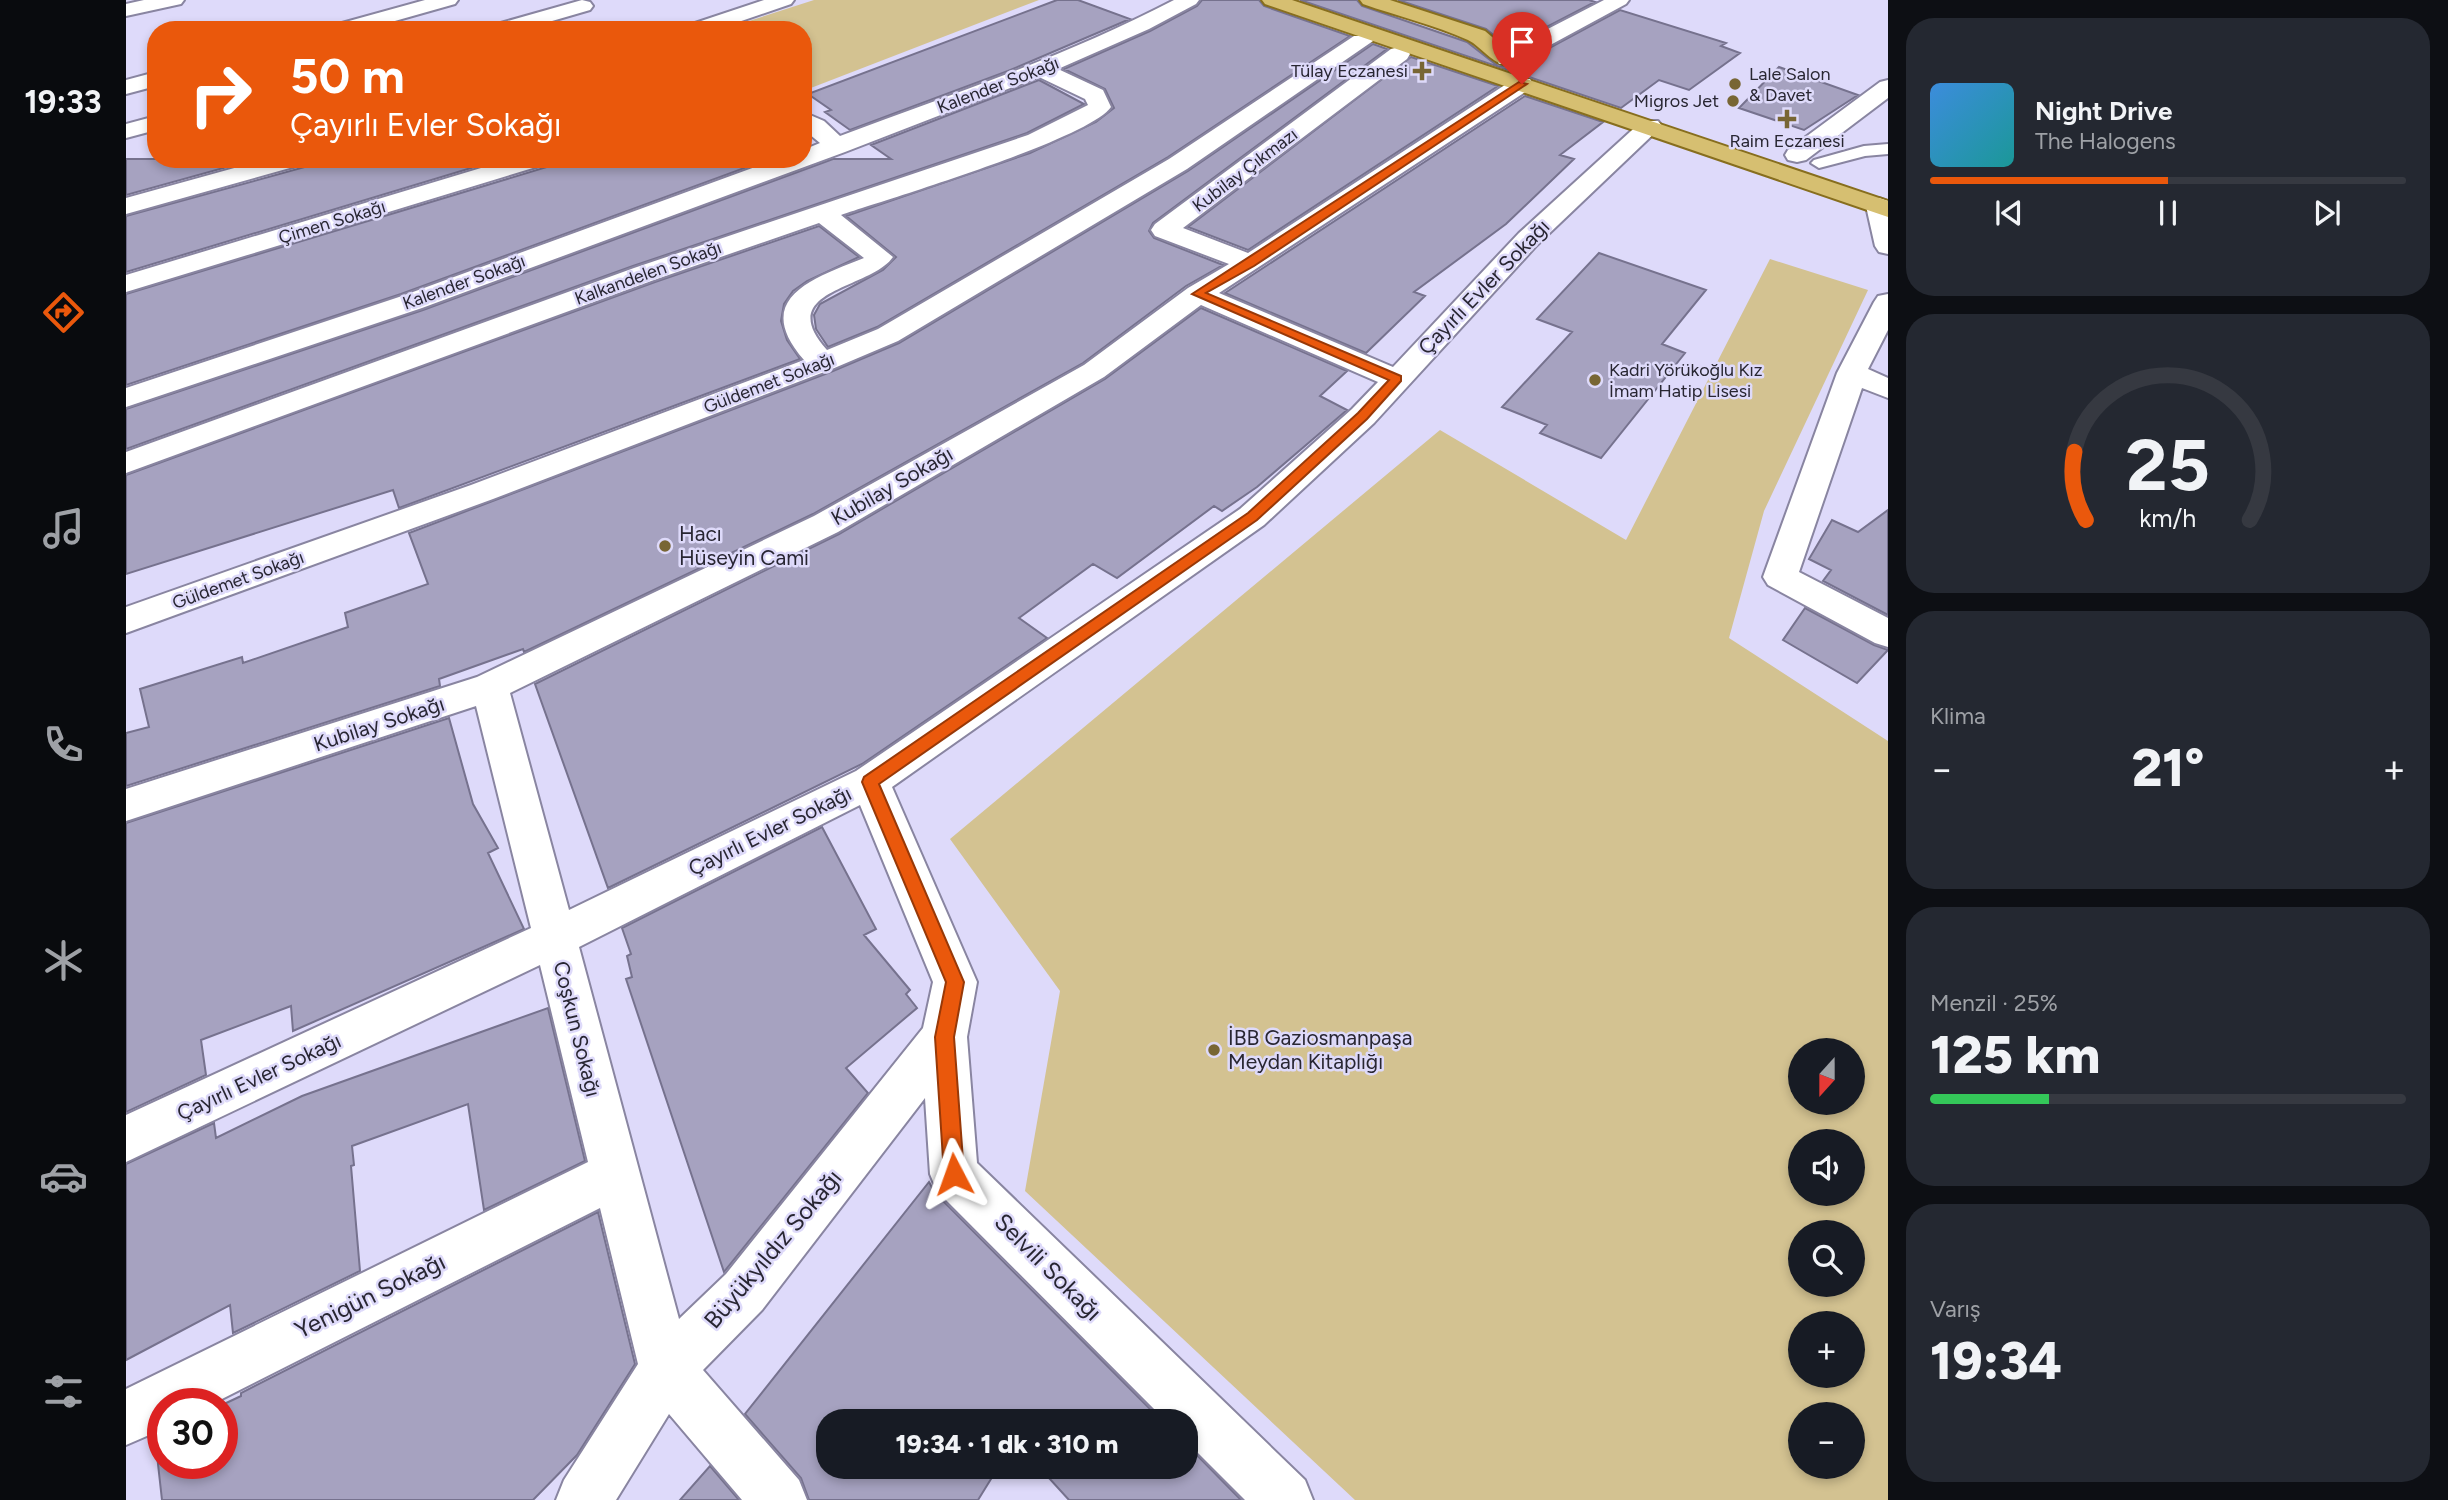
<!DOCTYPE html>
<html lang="tr">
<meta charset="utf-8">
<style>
:root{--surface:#171b24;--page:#242831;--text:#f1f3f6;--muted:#9ea1a6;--line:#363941;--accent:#ea580c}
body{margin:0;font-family:Figtree,sans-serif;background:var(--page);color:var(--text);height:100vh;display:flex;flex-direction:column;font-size:26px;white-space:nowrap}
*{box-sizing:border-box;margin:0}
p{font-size:23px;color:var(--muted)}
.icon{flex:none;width:38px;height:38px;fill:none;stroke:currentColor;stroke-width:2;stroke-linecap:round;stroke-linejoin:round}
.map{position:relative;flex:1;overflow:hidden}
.sheet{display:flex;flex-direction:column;gap:18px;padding:18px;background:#0d0f14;width:560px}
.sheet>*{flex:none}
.top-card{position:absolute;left:21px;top:21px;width:665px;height:147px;border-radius:28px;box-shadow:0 4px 10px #0003;background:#ea580c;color:#fff;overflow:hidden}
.needle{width:46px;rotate:201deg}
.controls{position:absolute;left:1662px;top:1038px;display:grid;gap:14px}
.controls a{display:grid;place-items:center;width:77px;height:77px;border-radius:50%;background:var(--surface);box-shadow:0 4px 10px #0003;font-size:35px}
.speed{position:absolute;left:21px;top:1388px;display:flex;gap:14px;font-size:35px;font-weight:700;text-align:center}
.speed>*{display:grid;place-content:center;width:91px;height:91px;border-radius:50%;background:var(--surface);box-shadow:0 4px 10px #0003;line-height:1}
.speed .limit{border:10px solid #d22;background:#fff;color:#111}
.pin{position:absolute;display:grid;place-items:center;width:60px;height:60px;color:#fff;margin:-72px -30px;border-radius:50% 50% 50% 0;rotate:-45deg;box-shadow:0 0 7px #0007}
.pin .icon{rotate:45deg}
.me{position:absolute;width:77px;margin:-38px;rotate:356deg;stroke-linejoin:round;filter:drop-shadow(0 0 5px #0008)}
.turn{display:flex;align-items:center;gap:24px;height:147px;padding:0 28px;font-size:32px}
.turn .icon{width:91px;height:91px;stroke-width:2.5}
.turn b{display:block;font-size:49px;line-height:60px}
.big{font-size:52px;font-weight:800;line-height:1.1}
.sheet .card{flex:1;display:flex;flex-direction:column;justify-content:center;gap:10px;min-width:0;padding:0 24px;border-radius:28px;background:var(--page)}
.sheet .dial{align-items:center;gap:0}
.dial svg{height:182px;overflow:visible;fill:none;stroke:var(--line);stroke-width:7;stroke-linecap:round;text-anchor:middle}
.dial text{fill:var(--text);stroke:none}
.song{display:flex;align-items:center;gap:21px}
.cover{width:84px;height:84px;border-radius:10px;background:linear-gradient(135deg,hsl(210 70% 55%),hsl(180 70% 35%))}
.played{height:7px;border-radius:4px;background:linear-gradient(90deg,var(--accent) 50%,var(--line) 50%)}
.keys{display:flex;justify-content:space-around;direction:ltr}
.heat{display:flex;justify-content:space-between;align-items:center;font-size:38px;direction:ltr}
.charge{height:10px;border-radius:5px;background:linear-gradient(90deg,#34c759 25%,var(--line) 0)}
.trip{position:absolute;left:690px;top:1409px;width:382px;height:70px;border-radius:28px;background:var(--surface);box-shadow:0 4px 10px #0003;font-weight:800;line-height:70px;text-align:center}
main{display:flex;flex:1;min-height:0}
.dock{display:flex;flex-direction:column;width:126px;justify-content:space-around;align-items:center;background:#090b0e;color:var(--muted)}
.dock .icon{width:49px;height:49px}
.dock .active{color:var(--accent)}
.dock b{font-size:32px;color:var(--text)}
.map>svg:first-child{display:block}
</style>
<main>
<nav class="dock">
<b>19:33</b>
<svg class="icon active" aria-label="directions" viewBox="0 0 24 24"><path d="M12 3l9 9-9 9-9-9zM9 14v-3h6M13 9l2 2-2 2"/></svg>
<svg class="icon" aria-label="music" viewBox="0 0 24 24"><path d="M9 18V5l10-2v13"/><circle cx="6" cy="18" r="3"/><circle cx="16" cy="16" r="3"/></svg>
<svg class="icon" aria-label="phone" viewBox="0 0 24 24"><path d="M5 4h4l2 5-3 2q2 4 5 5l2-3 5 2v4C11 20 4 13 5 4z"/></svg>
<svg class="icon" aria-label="climate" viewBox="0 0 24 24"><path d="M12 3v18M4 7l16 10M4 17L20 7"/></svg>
<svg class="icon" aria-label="car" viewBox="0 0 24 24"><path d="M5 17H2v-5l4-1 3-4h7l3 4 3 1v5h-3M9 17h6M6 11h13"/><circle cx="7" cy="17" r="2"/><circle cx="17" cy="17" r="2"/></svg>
<svg class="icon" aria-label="filters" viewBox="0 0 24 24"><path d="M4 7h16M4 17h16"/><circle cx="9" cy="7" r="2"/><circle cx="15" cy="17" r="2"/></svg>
</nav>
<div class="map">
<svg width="1762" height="1500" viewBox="0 0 1762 1500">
<rect width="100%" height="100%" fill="#dedafa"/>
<path fill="#d3c291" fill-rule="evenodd" d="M688 0H913L677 91V30H595Z
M1644 259 1742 290 1638 511 1603 638 1762 741V1500H1229L899 1191 934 991 824 839 1314 430 1500 540ZM1675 1050H1727V1102H1675ZM1675 1141H1727V1194H1675ZM1675 1232H1727V1284H1675ZM1675 1323H1727V1376H1675ZM1675 1414H1727V1466H1675Z"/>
<path fill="#a6a2c0" stroke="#76728e" stroke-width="2" d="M931 0H952L1004 19 882 71 724 130 699 112 705 110 682 94Z
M1076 0H1133L1138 6 1224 36 1042 157 751 327 702 347 690 329 688 315 694 304 757 270 770 257 720 216 904 153 970 122 988 108 979 89 938 69 1024 31 1071 6Z
M1174 0H1231L1236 6 1341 42 1373 67 1390 66 1494 10 1600 43 1595 46 1614 53 1563 90 1533 80 1495 108Z
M1272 0H1463L1469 2 1382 47 1360 29Z
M1247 44 1261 49 1027 223 1023 231 1028 238 1097 265 1060 286 957 363 687 514 398 652 397 649 313 679 314 686 0 786V733L23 727 14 689 116 657 117 663 222 627 219 613 302 584 283 533 707 371 773 343 1062 171Z
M1285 57 1372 86 1122 250 1062 227Z
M1653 67 1732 95 1678 130 1613 108Z
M913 80 958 104 901 133 507 266 0 449V409L297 310 707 159H765L745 145Z
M1399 96 1477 122 1434 155 1448 159 1380 224 1288 292 1299 296 1240 353 1099 293Z
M0 159H130L0 195Z
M183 159H375L0 272V216L179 167Z
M425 159H643L275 294 0 385V294L421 167Z
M693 226 733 257 681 281 667 291 658 304 655 321 661 340 674 359 273 508 267 490 0 574V475L529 282Z
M1473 253 1580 290 1536 344 1559 353 1475 458 1414 433 1421 425 1376 407 1446 332 1411 319Z
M1075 308 1221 371 1194 396 1221 410 1131 487 1096 511 1088 506 991 578 967 564 893 618 921 638 736 764 482 888 409 684 713 534 979 379Z
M1762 510V615L1697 581 1705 570 1683 559 1706 520 1732 532Z
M1679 608 1748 645 1762 650 1731 683 1657 640Z
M323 718 347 804 372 848 362 853 398 929 167 1031 165 1006 75 1040 80 1075 0 1112V823Z
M696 827 750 929 738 935 784 990 780 994 791 1008 720 1068 742 1093 598 1272 500 979 506 977 501 956 505 954 496 928Z
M422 1008 459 1161 358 1210 342 1104 226 1146 228 1165 225 1166 234 1271 107 1333 104 1305 0 1360V1164L88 1123 90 1138 176 1096Z
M803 1182 809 1193 1036 1421H702V1466H873L852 1500H683L675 1478 619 1414Z
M472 1212 509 1364 451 1455 407 1500H36L29 1437 37 1433V1463H96V1405L115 1396V1393Z
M1059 1443 1115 1500H943L912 1466H1059Z
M584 1466 613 1500H554Z"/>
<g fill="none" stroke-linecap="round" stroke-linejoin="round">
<defs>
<path id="lane" d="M1762 144V154L1739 156 1693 168 1685 163 1688 160 1738 146Z"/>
<path id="street" d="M18 0H58L55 4 0 16V4Z
M299 0H332L329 4 237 30H202L205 26Z
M456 0 464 2 467 6 464 10 395 30H361L364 26Z
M1048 0H1073L1070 4 1023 29 932 69 977 90 985 107C963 139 763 199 715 215L767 257C744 290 646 289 701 350L752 329 1043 159 1228 36H1244L1247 41 1061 169 772 341 706 369 367 499 0 633V607L345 485 678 360C624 298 688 278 738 258L693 223 528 280 0 473V452L508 268 902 135 962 105 959 99 913 77 719 152 296 308 0 407V388L276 296 651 159H677V150L694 143 677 129V112L698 121 714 136C826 94 941 56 1048 0Z
M1478 0H1503L1500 4 1389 64H1373L1370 59 1373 54Z
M1273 47 1281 49 1284 54 1281 59 1057 228 1122 253 1388 79H1404L1407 84 1404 89 1093 293 1267 367 1393 233 1516 121H1532L1536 126 1411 245 1248 423 1138 525 766 787 851 982 841 1037 851 1163 1179 1480 1187 1500H1119L1059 1440V1421H1040L811 1191 804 1174 799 1098 636 1310 577 1370 673 1480 681 1500H616L543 1414 490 1500H430L438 1480 512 1364 474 1208 86 1404H37V1429L0 1445V1389L462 1162 414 965 0 1162V1115L405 928 350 706 0 821V789L351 677 688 516 958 365 1062 288 1103 264 1029 236 1025 230 1029 224 1265 49ZM1075 305 1252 382 1226 409 1114 509 730 771 443 910 384 693 712 532 978 377ZM734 805 807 982 797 1028 600 1274 553 1319 453 947Z
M30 72V86L0 94V80Z
M1762 80V98L1680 160 1671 162 1662 160 1659 155 1662 150 1754 82Z
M30 116V130L0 138V124Z
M385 159H423L420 164 0 292V275Z
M1753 198 1762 201V254L1753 252 1749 246 1740 206 1744 201Z
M1762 294V330L1742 369 1762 378V398L1736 388 1673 572 1762 618V647L1749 643 1642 585 1637 577 1711 373 1748 302 1752 296Z"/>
<path id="secondary" d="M638 0H668L665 4 589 30H557L560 26Z
M141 159H181L178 164 0 214V198Z"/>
<path id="primary" d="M1136 0H1166L1762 201V217L1139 4Z
M1234 0H1264L1359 31 1392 59 1389 64C1368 69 1358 48 1342 40 1309 25 1271 16 1237 4Z"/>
</defs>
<use href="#lane" stroke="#8985a1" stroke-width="4"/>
<use href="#street" stroke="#8985a1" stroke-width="4"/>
<use href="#secondary" stroke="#8985a1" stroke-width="4"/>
<use href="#primary" stroke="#876e1e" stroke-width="4"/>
<use href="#lane" fill="#fff" fill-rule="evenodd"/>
<use href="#street" fill="#fff" fill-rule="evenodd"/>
<use href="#secondary" fill="#fff" fill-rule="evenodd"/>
<use href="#primary" fill="#d6bf71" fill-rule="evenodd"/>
</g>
<path fill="#ea580c" stroke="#983908" stroke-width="2" d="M1393 82 1401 84 1128 266 1080 293 1275 376V381L1241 419 1131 520 753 784 838 982 828 1037 838 1174 835 1181 828 1184 821 1181 818 1174 809 1037 820 982 736 782 738 777 1122 513 1232 413 1263 380 1066 294Z"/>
<g fill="#786634" stroke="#dedafa" stroke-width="2.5">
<path d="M1292.5 60.5h7v7h7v7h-7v7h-7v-7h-7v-7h7z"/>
<circle cx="1609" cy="84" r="7"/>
<circle cx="1607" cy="101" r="7"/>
<path d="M1657.5 108.5h7v7h7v7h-7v7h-7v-7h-7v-7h7z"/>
<circle cx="1469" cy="380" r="7"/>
<circle cx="539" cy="546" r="7"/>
<circle cx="1088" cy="1050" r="7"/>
</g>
<g text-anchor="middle" stroke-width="5" stroke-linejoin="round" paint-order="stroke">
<g font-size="18" fill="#282632" stroke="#dedafa" text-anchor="end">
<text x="1282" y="77">Tülay Eczanesi</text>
<text x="1623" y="80" text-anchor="start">Lale Salon<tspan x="1623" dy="21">&amp; Davet</tspan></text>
<text x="1593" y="107">Migros Jet</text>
<text x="1661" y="147" text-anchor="middle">Raim Eczanesi</text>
<text x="1483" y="376" text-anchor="start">Kadri Yörükoğlu Kız<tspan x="1483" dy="21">İmam Hatip Lisesi</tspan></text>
</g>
<g font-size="18" fill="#282632" stroke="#dedafa">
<text transform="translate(872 85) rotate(-21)" y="6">Kalender Sokağı</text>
<text transform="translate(1119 170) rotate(-37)" y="6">Kubilay Çıkmazı</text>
<text transform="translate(206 222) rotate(-17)" y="6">Çimen Sokağı</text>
<text transform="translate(522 273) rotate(-20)" y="6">Kalkandelen Sokağı</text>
<text transform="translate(338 282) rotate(-20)" y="6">Kalender Sokağı</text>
<text transform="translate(643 383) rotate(-21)" y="6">Güldemet Sokağı</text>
<text transform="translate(112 580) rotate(-20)" y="6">Güldemet Sokağı</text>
</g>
<g font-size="21" fill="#282632" stroke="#dedafa">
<text transform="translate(1358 287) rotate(-46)" y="7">Çayırlı Evler Sokağı</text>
<text transform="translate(766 486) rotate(-30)" y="7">Kubilay Sokağı</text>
<text transform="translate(253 724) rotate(-18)" y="7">Kubilay Sokağı</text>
<text transform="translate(644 831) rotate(-26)" y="7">Çayırlı Evler Sokağı</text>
<text transform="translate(451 1029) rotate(76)" y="7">Coşkun Sokağı</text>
<text transform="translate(133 1077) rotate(-25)" y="7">Çayırlı Evler Sokağı</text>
</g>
<g font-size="21" fill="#282632" stroke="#dedafa" text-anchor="start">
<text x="553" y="541">Hacı<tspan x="553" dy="24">Hüseyin Cami</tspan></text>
<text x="1102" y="1045">İBB Gaziosmanpaşa<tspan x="1102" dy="24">Meydan Kitaplığı</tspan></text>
</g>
<g font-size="24" fill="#282632" stroke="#dedafa">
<text transform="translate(647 1249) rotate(-50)" y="8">Büyükyıldız Sokağı</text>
<text transform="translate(922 1267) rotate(45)" y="8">Selvili Sokağı</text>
<text transform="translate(244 1296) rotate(-26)" y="8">Yenigün Sokağı</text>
</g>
</g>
</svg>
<div class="controls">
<a><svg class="needle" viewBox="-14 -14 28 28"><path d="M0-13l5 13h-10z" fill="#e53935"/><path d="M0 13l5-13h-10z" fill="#9ea1a6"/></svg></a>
<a><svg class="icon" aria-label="sound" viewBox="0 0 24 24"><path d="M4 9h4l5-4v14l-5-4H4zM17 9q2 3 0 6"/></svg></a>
<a><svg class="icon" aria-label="search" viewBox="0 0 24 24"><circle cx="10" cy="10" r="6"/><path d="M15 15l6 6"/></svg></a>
<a>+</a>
<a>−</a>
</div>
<div class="speed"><div class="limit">30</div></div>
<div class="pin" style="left:1396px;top:84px;background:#d93025"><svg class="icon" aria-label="arrive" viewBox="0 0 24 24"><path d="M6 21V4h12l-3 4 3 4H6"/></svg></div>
<svg class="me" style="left:828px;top:1174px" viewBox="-20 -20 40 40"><path d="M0-17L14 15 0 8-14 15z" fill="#ea580c" stroke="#fff" stroke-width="4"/></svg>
<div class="trip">19:34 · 1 dk · 310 m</div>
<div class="top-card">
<div class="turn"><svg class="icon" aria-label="right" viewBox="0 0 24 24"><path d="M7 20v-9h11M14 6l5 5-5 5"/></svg><div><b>50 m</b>Çayırlı Evler Sokağı</div></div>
</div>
</div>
<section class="sheet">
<div class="card">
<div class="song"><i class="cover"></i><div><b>Night Drive</b><p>The Halogens</p></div></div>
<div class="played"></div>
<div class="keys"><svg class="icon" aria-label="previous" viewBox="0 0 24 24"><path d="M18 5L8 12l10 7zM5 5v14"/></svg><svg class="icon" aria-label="pause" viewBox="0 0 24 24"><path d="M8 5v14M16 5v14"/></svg><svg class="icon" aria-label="next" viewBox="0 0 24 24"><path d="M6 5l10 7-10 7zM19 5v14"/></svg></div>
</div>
<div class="card dial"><svg viewBox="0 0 100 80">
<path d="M14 69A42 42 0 1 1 86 69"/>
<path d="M14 69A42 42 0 0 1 9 39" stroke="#ea580c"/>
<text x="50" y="56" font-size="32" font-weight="700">25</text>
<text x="50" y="72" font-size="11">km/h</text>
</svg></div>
<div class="card"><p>Klima</p>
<div class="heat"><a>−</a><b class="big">21°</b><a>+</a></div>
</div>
<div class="card"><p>Menzil · 25%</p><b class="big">125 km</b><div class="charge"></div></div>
<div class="card"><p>Varış</p><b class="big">19:34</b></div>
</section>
</main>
